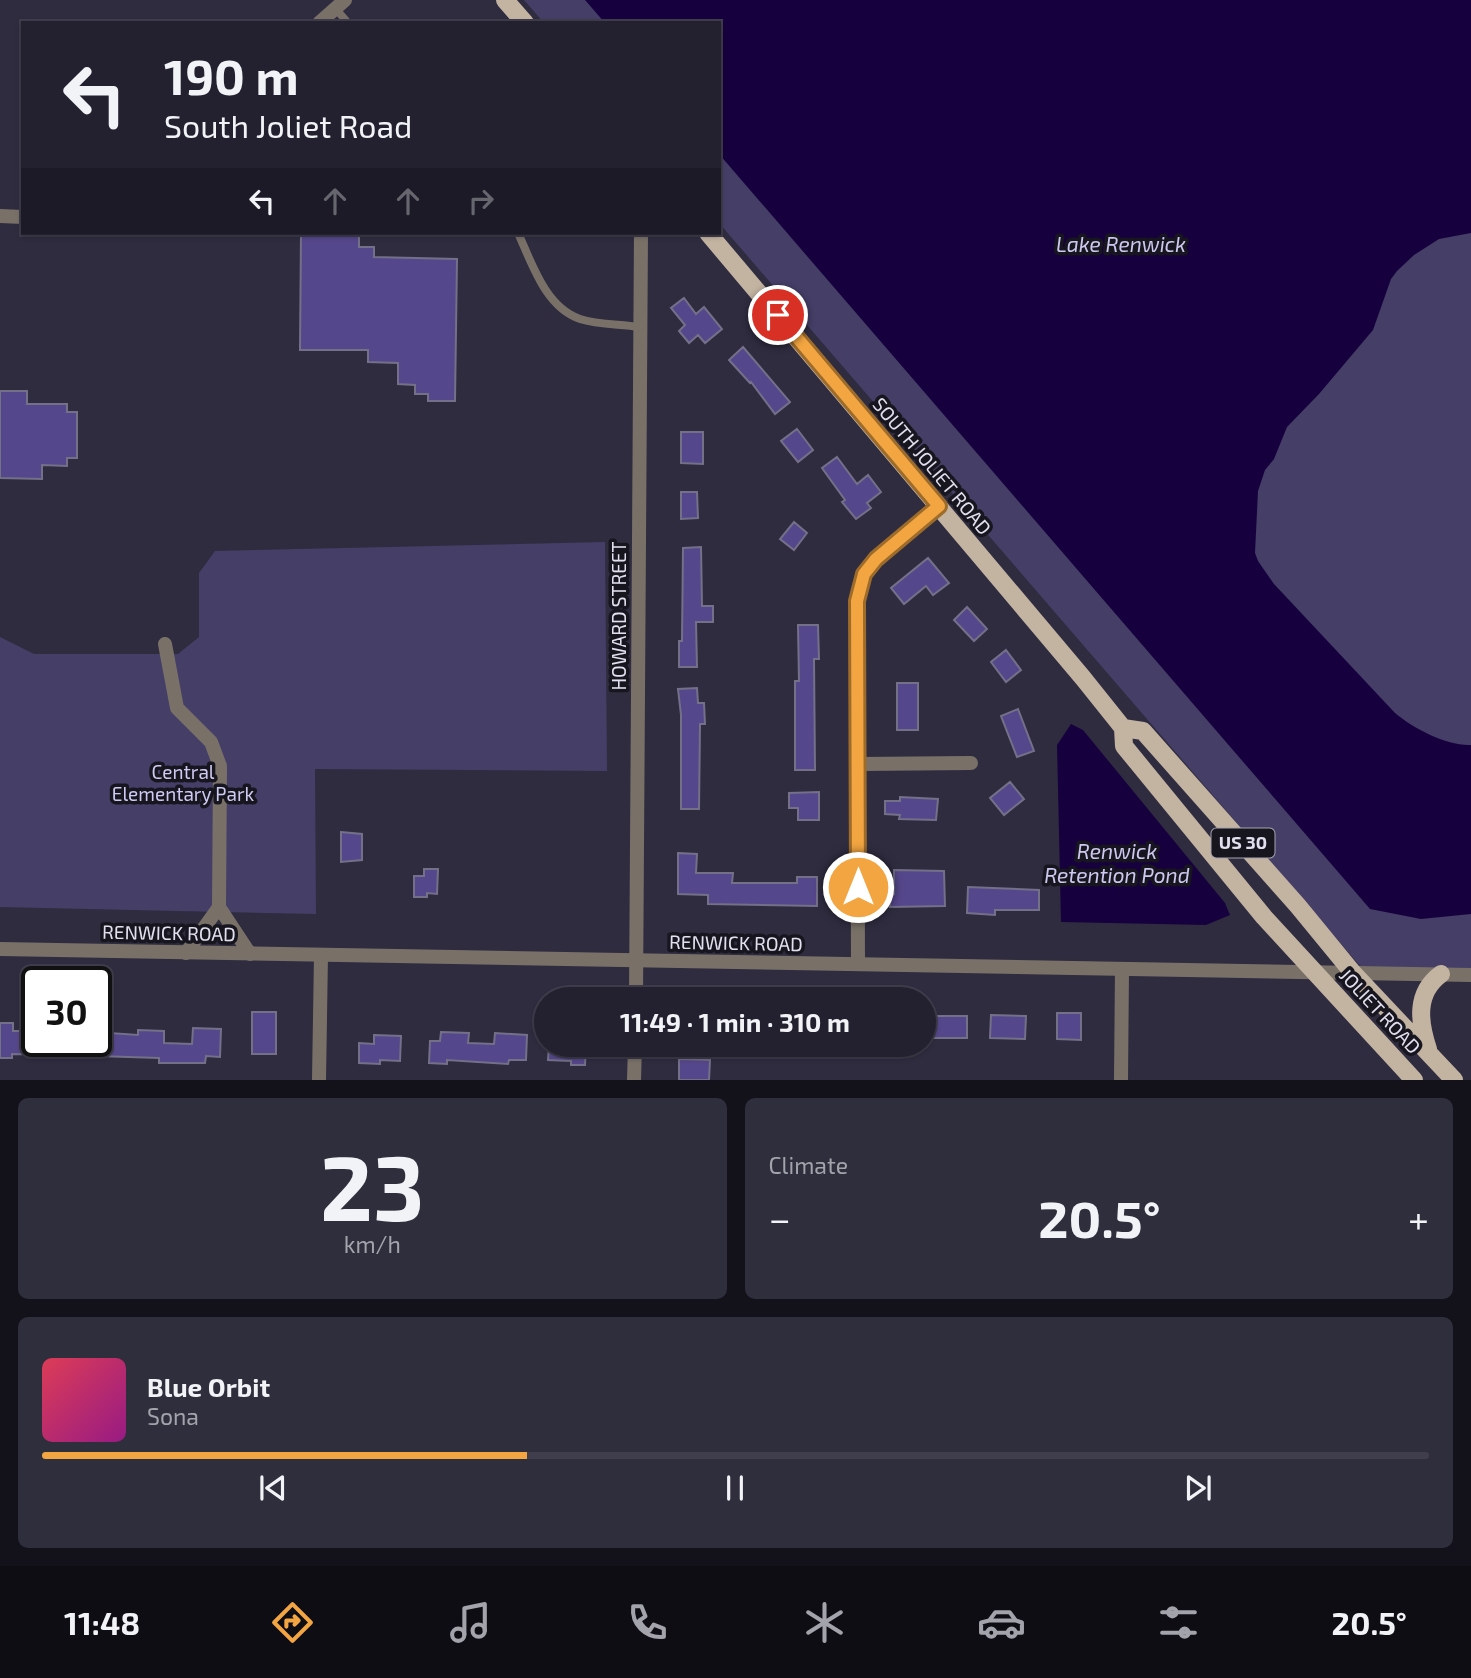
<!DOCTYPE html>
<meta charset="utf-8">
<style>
:root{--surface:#232130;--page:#2f2e3c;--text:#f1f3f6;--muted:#a3a3ab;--line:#403e4c;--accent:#f2a541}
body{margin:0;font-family:"Exo 2",sans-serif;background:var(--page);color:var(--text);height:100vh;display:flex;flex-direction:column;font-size:26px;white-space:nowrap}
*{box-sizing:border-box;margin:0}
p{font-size:23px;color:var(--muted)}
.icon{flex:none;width:38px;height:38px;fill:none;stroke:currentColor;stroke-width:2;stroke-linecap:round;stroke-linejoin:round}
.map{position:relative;height:1080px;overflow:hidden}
.drawer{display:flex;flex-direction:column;gap:18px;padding:18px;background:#13121a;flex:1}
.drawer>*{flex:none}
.banner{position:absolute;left:21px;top:21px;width:700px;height:214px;border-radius:0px;box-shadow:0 2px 5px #0004,0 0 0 2px var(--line);background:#232130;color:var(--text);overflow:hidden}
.speed{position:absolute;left:21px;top:966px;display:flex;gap:14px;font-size:35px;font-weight:700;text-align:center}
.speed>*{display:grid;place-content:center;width:91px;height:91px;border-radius:50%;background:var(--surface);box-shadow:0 2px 5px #0004,0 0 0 2px var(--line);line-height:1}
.speed .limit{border:4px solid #111;border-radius:10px;background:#fff;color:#111}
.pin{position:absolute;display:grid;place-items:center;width:60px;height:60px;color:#fff;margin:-30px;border:4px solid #fff;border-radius:50%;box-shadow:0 2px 7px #0007}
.me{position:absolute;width:77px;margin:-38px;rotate:0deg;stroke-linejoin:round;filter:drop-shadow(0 0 5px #0008)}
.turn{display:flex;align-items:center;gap:24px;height:147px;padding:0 28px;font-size:32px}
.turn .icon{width:91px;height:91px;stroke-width:2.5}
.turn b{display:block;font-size:49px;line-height:60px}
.lanes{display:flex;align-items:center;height:66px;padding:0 28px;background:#0003;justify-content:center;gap:35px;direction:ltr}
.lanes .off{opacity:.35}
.big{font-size:52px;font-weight:700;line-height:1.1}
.drawer .widget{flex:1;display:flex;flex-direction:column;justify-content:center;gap:10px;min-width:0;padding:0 24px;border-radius:10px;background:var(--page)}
.drawer .dial{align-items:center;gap:0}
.dial b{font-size:91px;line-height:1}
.song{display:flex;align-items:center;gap:21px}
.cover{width:84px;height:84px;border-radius:10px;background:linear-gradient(135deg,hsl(350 70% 55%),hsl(310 70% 35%))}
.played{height:7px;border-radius:4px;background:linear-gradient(90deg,var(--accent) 35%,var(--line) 35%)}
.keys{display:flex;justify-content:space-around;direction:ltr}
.heat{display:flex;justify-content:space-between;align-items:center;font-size:38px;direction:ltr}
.drawer .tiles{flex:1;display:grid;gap:18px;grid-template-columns:1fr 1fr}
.widget:last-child{grid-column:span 2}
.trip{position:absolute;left:534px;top:987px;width:402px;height:70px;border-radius:35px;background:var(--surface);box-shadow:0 2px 5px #0004,0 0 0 2px var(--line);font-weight:700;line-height:70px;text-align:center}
.tab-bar{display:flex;height:112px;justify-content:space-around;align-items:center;background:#0e0d13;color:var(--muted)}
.tab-bar .icon{width:49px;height:49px}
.tab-bar .selected{color:var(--accent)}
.tab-bar b{font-size:32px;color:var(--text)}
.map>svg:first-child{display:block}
</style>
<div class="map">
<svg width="1471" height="1080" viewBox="0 0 1471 1080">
<rect width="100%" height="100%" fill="#2f2c40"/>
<path fill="#453e67" d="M524 0H1471V969L1361 967 719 223V23H544Z
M605 542 607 771 315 769 316 914 0 907V637L34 654H178L199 637V573L215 551Z"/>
<path fill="#17003e" d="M585 0H1471V233L1439 239 1414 255 1397 271 1391 279 1373 330 1319 394 1287 427 1274 459 1265 470 1258 491 1255 553 1258 561 1274 584 1395 713C1413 728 1446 746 1471 745V914L1421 919 1370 909 719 154V23H605Z
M1071 724 1083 730 1225 903 1230 915 1206 925 1061 922 1057 745Z"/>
<path fill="#55478b" stroke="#737088" stroke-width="2" d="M301 233H359V247H374V257L457 259 455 401H428V394H415V385L398 384V363L368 362V350H300Z
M684 298 696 314 704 307 722 329 705 343 698 335 689 343 679 331 685 325 671 308Z
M743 347 790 402 775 414 751 382 750 383 729 360Z
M0 391H27V404H67V412H77V458H67V466L42 465V479L0 478Z
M797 429 813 450 798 462 781 441Z
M681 432H703V464L681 463Z
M837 457 857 484 868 475 881 492 867 503 871 508 856 519 842 502 845 500 822 468Z
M681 492H697L698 518 681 519Z
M794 522 807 533 794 550 780 539Z
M701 547 702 606H713V622H696L697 667H679V641H682L683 548Z
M928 558 949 583 933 595 926 586 904 604 891 588Z
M967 607 987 629 974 641 954 620Z
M798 625H818L819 659H814L815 770H795V681H799Z
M1006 650 1021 670 1006 682 991 662Z
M897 683H918V730H897Z
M697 688 698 703H704L705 724H700L699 809H681V715L678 689Z
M1018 709 1034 751 1017 757 1001 716Z
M1010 782 1024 799 1004 815 990 798Z
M819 792V820H798V808H789V793Z
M900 797 938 799 936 820 899 819 900 815 885 814V801H900Z
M341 832 362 834V860L341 862Z
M678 853 697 854 696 873H733L732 883H797V877H817V906L708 904V895L678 894Z
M424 869H438L437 894 427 893V897H414V876H424Z
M894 870 944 871 945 906 890 907V894H894Z
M968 887 1039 890V910H995V915L967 913Z
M252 1012H276V1054H252Z
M1057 1013H1081V1040L1057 1039Z
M991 1015 1026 1016 1025 1039 990 1038Z
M931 1016H967V1038H931Z
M0 1023H13V1031H37V1041H96V1032L138 1035V1030L164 1031V1043L192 1044 193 1028 221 1029 220 1057 206 1056 205 1063H159V1058L66 1055 12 1054V1058H0Z
M441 1032 469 1033 468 1043 494 1044 495 1033 527 1035 526 1060H509L508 1064 447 1060V1064L429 1063 430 1041H440Z
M374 1035 401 1036 400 1061 380 1060V1064L359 1063V1043L374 1044Z
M549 1045H586L585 1065H571V1061L548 1060Z
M679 1059 710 1060 709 1080H679Z"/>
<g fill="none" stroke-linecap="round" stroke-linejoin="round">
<path stroke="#797168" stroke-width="8" d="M335 8 348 23
M518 233C532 263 545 307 580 319 598 325 620 324 639 327"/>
<path stroke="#797168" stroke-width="14" d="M319 23 345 0
M0 216 23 217
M165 644 177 708 211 742 220 766 219 907 250 954
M859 764 971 763
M186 953 219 907
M858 964 857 601 864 574 876 559 939 506
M636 999 641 233
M319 1080 321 955
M634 1080 635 1045
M1121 1080 1122 969"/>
<path stroke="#797168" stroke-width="14" d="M0 949 1471 975"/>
<path stroke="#c3b3a1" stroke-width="18" d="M505 0 525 23
M708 233 1083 678 1123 728 1124 746 1264 917 1414 1080
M1123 728 1143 731 1298 906 1353 973 1454 1080
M1428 1049C1419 1022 1415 993 1441 974"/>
</g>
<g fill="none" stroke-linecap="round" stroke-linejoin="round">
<defs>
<path id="route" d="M778 315 939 506 876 559 864 574 857 601 858 887"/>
</defs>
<use href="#route" stroke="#9d6b2a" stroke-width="18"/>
<use href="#route" stroke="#f2a541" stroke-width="12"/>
</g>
<g text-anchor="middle" stroke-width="7" stroke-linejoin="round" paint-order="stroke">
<rect fill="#17161f" stroke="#a5a3b0" stroke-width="2" x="1211.5" y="828.5" width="63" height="29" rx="5"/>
<g font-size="18" font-weight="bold" fill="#e2e0ee">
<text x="1243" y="849">US 30</text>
</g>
<g font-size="19" fill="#e2e0ee" stroke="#17161f">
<text transform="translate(932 466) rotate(50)" y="7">SOUTH JOLIET ROAD</text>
<text transform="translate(619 616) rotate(-90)" y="7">HOWARD STREET</text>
<text transform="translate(169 933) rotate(1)" y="7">RENWICK ROAD</text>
<text transform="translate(736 943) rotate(1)" y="7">RENWICK ROAD</text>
<text transform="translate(1380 1011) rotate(47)" y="7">JOLIET ROAD</text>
</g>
<g font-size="19" fill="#cfcaf3" stroke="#17161f">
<text x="183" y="779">Central<tspan x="183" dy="22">Elementary Park</tspan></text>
</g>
<g font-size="21" font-style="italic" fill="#cdc8f0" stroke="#17161f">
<text x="1121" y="252">Lake Renwick</text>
<text x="1117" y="859">Renwick<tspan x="1117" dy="24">Retention Pond</tspan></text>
</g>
</g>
</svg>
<div class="speed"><div class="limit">30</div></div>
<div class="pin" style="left:778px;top:315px;background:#d93025"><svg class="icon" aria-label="arrive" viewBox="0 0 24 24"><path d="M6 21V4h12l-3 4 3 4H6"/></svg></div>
<svg class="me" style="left:858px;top:887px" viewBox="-20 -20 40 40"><circle r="17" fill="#f2a541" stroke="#fff" stroke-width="3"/><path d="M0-11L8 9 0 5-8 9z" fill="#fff"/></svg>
<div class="trip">11:49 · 1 min · 310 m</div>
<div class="banner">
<div class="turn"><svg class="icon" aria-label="left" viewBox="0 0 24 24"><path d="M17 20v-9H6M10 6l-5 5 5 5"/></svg><div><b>190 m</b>South Joliet Road</div></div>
<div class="lanes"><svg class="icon" aria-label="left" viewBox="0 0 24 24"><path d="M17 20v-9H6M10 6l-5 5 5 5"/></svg><svg class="icon off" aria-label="ahead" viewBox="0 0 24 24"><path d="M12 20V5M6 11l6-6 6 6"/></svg><svg class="icon off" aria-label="ahead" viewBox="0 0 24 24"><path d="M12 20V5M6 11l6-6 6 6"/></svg><svg class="icon off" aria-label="right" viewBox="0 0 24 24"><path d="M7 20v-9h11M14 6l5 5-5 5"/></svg></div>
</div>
</div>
<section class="drawer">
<div class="tiles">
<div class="widget dial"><b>23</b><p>km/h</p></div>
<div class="widget"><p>Climate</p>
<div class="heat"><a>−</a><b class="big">20.5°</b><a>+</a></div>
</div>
<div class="widget">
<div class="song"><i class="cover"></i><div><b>Blue Orbit</b><p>Sona</p></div></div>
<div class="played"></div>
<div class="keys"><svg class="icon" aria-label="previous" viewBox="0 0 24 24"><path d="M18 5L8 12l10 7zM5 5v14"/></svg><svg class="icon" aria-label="pause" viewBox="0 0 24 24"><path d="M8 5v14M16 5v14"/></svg><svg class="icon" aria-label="next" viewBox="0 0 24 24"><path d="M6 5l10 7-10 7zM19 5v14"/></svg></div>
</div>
</div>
</section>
<nav class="tab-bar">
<b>11:48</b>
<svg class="icon selected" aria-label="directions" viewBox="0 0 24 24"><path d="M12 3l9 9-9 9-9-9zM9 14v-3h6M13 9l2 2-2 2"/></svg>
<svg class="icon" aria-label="music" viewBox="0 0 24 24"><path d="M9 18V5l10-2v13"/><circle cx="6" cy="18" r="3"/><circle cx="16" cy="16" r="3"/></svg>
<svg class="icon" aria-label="phone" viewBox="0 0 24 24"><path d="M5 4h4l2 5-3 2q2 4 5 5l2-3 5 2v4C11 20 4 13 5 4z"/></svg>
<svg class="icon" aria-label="climate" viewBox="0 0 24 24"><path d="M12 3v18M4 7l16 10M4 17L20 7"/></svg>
<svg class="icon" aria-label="car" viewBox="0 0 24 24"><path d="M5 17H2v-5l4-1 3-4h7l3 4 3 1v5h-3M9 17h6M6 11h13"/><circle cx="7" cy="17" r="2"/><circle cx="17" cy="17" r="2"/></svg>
<svg class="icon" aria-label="filters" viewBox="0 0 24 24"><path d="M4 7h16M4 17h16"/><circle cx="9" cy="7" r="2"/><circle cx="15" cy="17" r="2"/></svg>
<b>20.5°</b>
</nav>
